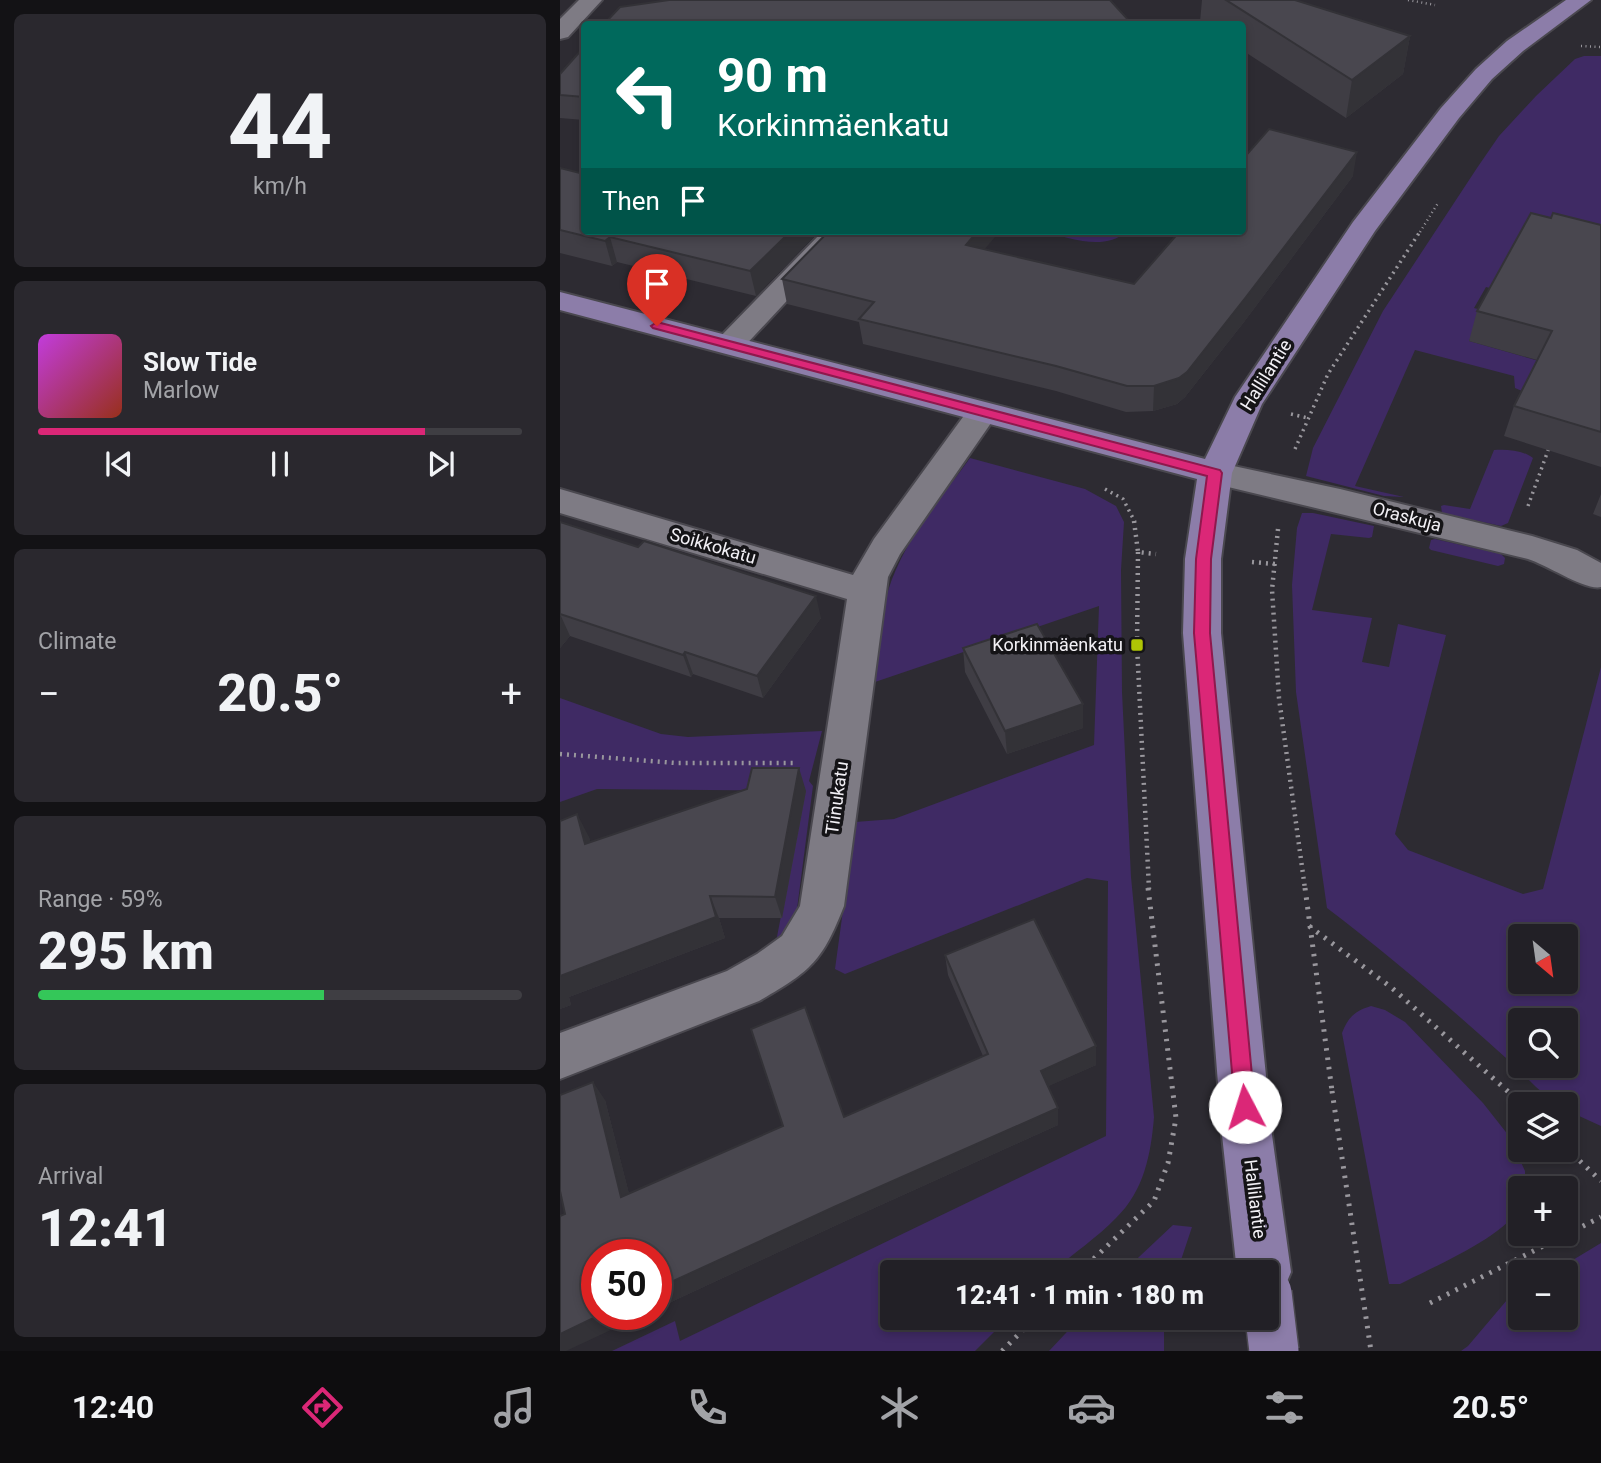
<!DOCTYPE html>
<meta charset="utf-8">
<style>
:root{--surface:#222026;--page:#2a282e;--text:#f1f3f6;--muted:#a2a3a7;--line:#3f3e43;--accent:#db2777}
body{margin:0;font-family:Roboto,sans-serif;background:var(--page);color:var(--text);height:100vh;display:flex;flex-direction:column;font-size:26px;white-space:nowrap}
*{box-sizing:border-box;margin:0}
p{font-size:23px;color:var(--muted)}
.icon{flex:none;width:38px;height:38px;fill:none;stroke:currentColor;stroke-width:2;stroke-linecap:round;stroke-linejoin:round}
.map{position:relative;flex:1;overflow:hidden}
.panel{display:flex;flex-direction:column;gap:14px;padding:14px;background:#131215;width:560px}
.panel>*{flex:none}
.guide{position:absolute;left:21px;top:21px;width:665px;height:214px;border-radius:7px;box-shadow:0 4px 10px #0003,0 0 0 2px var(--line);background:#00695c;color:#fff;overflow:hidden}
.needle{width:46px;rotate:151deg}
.fabs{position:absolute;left:948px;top:924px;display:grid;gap:14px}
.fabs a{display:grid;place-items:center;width:70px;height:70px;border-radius:7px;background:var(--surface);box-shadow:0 4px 10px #0003,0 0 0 2px var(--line);font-size:35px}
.speed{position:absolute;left:21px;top:1239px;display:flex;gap:14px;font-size:35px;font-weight:700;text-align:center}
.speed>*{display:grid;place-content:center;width:91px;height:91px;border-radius:50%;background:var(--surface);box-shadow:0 4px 10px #0003,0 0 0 2px var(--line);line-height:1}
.speed .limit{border:10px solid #d22;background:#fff;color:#111}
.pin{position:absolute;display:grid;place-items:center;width:60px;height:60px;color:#fff;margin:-72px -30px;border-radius:50% 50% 50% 0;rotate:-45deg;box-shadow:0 0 7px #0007}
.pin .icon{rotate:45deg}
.me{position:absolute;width:77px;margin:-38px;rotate:355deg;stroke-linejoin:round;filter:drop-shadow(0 0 5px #0008)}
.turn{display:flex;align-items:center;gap:24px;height:147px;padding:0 21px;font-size:32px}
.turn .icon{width:91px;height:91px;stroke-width:2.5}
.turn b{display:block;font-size:49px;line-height:60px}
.then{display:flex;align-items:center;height:66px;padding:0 21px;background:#0003;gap:14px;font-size:26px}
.big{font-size:52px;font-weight:800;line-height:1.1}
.panel .widget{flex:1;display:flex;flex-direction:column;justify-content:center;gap:10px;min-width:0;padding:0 24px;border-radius:10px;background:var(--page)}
.panel .dial{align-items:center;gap:0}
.dial b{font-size:91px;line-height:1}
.song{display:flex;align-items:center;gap:21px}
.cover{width:84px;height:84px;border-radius:10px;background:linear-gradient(135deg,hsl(290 70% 55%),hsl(10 70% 35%))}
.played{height:7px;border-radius:4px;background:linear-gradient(90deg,var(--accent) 80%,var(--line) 80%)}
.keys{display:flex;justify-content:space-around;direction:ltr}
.heat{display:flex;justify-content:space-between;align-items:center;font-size:38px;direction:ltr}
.charge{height:10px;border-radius:5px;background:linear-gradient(90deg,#34c759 59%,var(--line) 0)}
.trip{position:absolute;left:320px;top:1260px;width:399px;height:70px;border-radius:7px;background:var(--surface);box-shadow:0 4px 10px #0003,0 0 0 2px var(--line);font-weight:800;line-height:70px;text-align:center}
.tabs{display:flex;height:112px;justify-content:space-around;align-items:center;background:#0e0d0f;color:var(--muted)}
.tabs .icon{width:49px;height:49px}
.tabs .active{color:var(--accent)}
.tabs b{font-size:32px;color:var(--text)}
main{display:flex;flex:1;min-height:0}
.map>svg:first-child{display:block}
</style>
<main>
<section class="panel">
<div class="widget dial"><b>44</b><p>km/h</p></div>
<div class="widget">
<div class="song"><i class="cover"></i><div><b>Slow Tide</b><p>Marlow</p></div></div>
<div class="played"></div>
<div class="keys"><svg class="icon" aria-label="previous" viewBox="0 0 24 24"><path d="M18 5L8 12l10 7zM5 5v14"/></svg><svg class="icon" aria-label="pause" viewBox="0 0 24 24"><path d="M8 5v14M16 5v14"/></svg><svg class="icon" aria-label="next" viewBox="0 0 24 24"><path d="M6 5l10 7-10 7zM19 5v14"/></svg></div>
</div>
<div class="widget"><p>Climate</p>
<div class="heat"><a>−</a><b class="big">20.5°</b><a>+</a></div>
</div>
<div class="widget"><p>Range · 59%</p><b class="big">295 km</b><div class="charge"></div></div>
<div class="widget"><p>Arrival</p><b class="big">12:41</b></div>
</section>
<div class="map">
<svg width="1041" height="1351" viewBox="0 0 1041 1351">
<rect width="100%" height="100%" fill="#2d2b32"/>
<path fill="#3f2a64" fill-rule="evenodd" d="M1024 56H1041V263L937 290 926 287 914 308 925 311 909 341 1000 367 1041 354 980 399 955 388 954 376 855 350 795 486 844 497 824 496 746 476 753 448 823 311 917 168 939 136 976 96 1015 59Z
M483 231H567C544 252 510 238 483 231Z
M934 450C946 449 963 450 973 458L948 523 941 526 882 513 881 506 884 505 910 509Z
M410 458 525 489 556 506 564 522 561 570 562 692 571 877 594 1117C591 1154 584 1191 556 1218 537 1238 513 1253 493 1272H332V1318H448L415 1351H52L115 1321 120 1341 546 1136 548 881 527 878 285 974 275 969 295 822 334 819 534 745 539 606 315 682C319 653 320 619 328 591 343 541 380 500 410 458Z
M742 513H753L814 526 812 537 809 538 771 534 752 610 812 618 802 662 829 667 838 624 886 635 835 834 848 850 963 894 983 889 1041 667V1126L1006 1110V1104C989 1104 968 1078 956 1067 894 1011 833 958 767 908L736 692 732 585 737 528ZM961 936H1006V982H961ZM961 1020H1006V1066H961Z
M875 539 941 554 945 558 944 564 938 566 871 550 869 548 871 540Z
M0 698 101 734 128 737 262 731 249 781 253 786 237 909 230 925 216 942 245 791 37 789 0 802Z
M811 1006 825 1010 845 1022 923 1103 949 1136 965 1171V1188H961C961 1195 962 1204 959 1209 942 1238 871 1268 840 1284H829L782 1033C788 1017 795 1011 811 1006Z
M613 1225 632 1227 617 1272H563Z
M1041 1243V1351H901L908 1346 947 1300 961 1292V1318H1006V1272H993Z
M520 1318H604V1351H489Z"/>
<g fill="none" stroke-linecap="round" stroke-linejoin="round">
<defs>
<path id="street" d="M19 0H42L8 37 0 39V19Z
M263 231H292L181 350 170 353 159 350 155 344 159 338Z
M422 403 433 406 438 413 340 554 328 577 284 906C262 962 251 971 199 1001L0 1079V1033L167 971 197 954 222 936 240 906 287 599 0 513V489L293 575 314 539 411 406Z
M655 462 780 489 972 536 1017 550 1041 563V587C1026 591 987 565 968 559L643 481 638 473 643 465Z"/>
<path id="secondary" d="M1006 0H1031L963 51 932 79 899 118 815 231 702 404 672 473 661 559V633L712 1135 731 1272 723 1291 707 1297V1272H677L662 1135 623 633 625 559 637 479 0 310V292L645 459 675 397 793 222 881 108 916 69 947 41Z"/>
</defs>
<use href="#street" stroke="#4a484f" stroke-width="4"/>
<use href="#secondary" stroke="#4a484f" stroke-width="4"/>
<path stroke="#99979d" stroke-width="2.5" stroke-dasharray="1 3.5" stroke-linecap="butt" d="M848 0 875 5
M1021 46 1041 47
M860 232 878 203"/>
<path stroke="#99979d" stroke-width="3.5" stroke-dasharray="2 4.5" stroke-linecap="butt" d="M731 414 748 418
M735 449 768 374 861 230
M545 489 563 499 575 522
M968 506 990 445"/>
<path stroke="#99979d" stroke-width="4.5" stroke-dasharray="2 5" stroke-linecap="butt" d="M574 521 578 552 596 554
M718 529 712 590 719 698 745 889
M578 552 577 645 589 889
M692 562 715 564
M0 754 116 763H233"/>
<path stroke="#99979d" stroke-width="5" stroke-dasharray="2.5 7" stroke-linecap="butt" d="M745 888 772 1091
M749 926 832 988 962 1104
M1006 1148 1041 1181
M520 1272 594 1201 608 1163 616 1118 588 888
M870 1303 1041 1217
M442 1351 475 1318"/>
<use href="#street" fill="#7e7b84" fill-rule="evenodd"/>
<use href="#secondary" fill="#8c7da9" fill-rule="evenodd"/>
<defs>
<path id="secondary-bridge" d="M707 1293 714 1351"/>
</defs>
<use href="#secondary-bridge" stroke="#4a484f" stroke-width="52" stroke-linecap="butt"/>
<path stroke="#99979d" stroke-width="5" stroke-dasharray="2.5 7" stroke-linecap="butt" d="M772 1091 811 1351"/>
<use href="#secondary-bridge" stroke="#8c7da9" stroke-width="49"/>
</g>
<path fill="#3f3d44" d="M642 0H735L850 36 843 74 786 118 682 50V24H644L640 22Z
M24 47V120L0 118V74Z
M0 168 24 231H259L196 296 57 262 52 266 0 253Z
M793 176 684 322 625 397 617 404 593 411 566 412 496 391 303 344 299 322 227 304 222 279 425 249 574 284Z
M1041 225V467L944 436 954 406 977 360 909 341 917 311Z
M1041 494V517L1033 514Z
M0 522 261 618 203 698 133 674 131 677 10 636 0 648Z
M403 648 523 728 447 754 405 672Z
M246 791 222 918H159L165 938 9 997 11 1005 0 1009V821L29 837 30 843Z
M385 955 536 1046V1065L488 1086 498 1125 281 1223 96 1309V1255L5 1214 45 1100 69 1194 284 1117 423 1056 388 975Z"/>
<path fill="#333237" d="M850 36 843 74 786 118 792 80Z
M797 152 793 176 684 322 625 397 617 404 593 411 594 386Z
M231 231H259L196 296 190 271Z
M418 231H440L408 269 406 245Z
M50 237 57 262 52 266 45 241Z
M256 596 261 618 203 698 197 676Z
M0 614 10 636 0 648Z
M125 652 133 674 131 677 123 655Z
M523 704V728L447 754 445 731Z
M239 768 246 791 222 918 215 897Z
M17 814 29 837 37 867 25 844Z
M150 896 159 918 165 938 9 997 11 1005 0 1009V976Z
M536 1046V1065L482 1089 481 1071Z
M33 1082 45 1100 74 1213 61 1197Z
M498 1108V1125L281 1223 96 1309V1289L274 1207Z
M42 1314H85L6 1351H0V1334Z"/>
<path fill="#49474f" stroke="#333237" stroke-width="2" d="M109 0H550L572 24H44L60 7Z
M666 0H735L850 36 792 80Z
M24 47V97L0 95V74Z
M709 129 797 152 686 297 627 372 619 378 594 386H567L496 366 299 319 314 302 222 279 269 231H418L406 245 574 284 620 231H682V160Z
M0 168 24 174V231H231L190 271 50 237 45 241 0 230Z
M971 213 991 218 993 213 1041 225V432L954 406 992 331 917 311Z
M0 522 78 547 84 541 256 596 197 676 125 652 123 655 0 614Z
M477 624 523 704 445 731 403 648Z
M192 768H239L215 897 150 896 156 917 0 976V821L17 814 25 844 187 789Z
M474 919 536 1046 481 1071 498 1108 274 1207 96 1289V1255H37V1314H42L0 1334V1216L5 1214 0 1191V1095L33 1082 61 1197 223 1126 191 1029 245 1007 284 1117 428 1054 385 955Z"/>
<path fill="#db2777" stroke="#8e194d" stroke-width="2" d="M97 322 660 470 662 473 651 559 650 633 695 1107 692 1114 685 1117 678 1114 675 1107 634 633 636 559 647 476 93 328 91 326Z"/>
<rect fill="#afc505" stroke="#151417" stroke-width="2.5" x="570" y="638" width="14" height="14" rx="3.5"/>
<g text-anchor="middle" stroke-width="7" stroke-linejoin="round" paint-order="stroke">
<g font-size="18" fill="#f2f0f5" stroke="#151417">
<text transform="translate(706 375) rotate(-58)" y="6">Hallilantie</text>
<text transform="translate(847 517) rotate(15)" y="6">Oraskuja</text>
<text transform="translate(153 546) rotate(16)" y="6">Soikkokatu</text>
<text transform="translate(277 798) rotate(-82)" y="6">Tiinukatu</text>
<text transform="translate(695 1199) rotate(83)" y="6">Hallilantie</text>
</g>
<g font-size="18" fill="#f2f0f5" stroke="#151417" text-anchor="end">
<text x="563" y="651">Korkinmäenkatu</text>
</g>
</g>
</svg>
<div class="fabs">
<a><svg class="needle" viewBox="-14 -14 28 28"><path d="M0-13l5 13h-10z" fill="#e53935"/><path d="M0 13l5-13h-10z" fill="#a2a3a7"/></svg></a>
<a><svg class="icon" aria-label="search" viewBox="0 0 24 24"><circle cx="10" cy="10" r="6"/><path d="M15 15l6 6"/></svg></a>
<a><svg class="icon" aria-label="layers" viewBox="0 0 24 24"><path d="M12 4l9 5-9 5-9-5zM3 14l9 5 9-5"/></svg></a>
<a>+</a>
<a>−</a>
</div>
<div class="speed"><div class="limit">50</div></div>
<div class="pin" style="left:97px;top:326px;background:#d93025"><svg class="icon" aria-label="arrive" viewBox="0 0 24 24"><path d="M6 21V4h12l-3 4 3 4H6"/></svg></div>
<svg class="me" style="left:685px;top:1107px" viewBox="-20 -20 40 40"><circle r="19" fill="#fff"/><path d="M0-13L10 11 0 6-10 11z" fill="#db2777"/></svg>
<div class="trip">12:41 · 1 min · 180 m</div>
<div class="guide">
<div class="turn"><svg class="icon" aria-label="left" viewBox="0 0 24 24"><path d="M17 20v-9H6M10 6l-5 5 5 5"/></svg><div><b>90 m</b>Korkinmäenkatu</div></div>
<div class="then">Then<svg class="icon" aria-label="arrive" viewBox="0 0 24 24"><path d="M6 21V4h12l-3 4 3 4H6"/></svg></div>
</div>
</div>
</main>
<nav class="tabs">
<b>12:40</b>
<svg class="icon active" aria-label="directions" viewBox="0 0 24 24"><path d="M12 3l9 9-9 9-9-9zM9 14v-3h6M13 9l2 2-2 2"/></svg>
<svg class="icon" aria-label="music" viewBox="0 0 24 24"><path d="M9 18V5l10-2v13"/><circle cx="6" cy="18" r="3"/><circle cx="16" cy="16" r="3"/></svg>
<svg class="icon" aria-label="phone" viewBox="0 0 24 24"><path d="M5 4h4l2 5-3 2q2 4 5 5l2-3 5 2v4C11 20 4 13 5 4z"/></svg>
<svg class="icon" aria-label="climate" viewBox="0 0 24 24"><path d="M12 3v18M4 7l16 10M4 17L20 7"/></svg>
<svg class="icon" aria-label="car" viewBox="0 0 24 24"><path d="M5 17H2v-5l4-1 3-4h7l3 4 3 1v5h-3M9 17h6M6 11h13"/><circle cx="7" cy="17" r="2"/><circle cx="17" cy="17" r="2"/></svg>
<svg class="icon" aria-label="filters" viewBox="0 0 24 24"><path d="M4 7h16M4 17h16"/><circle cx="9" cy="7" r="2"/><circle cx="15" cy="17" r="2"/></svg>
<b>20.5°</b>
</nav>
